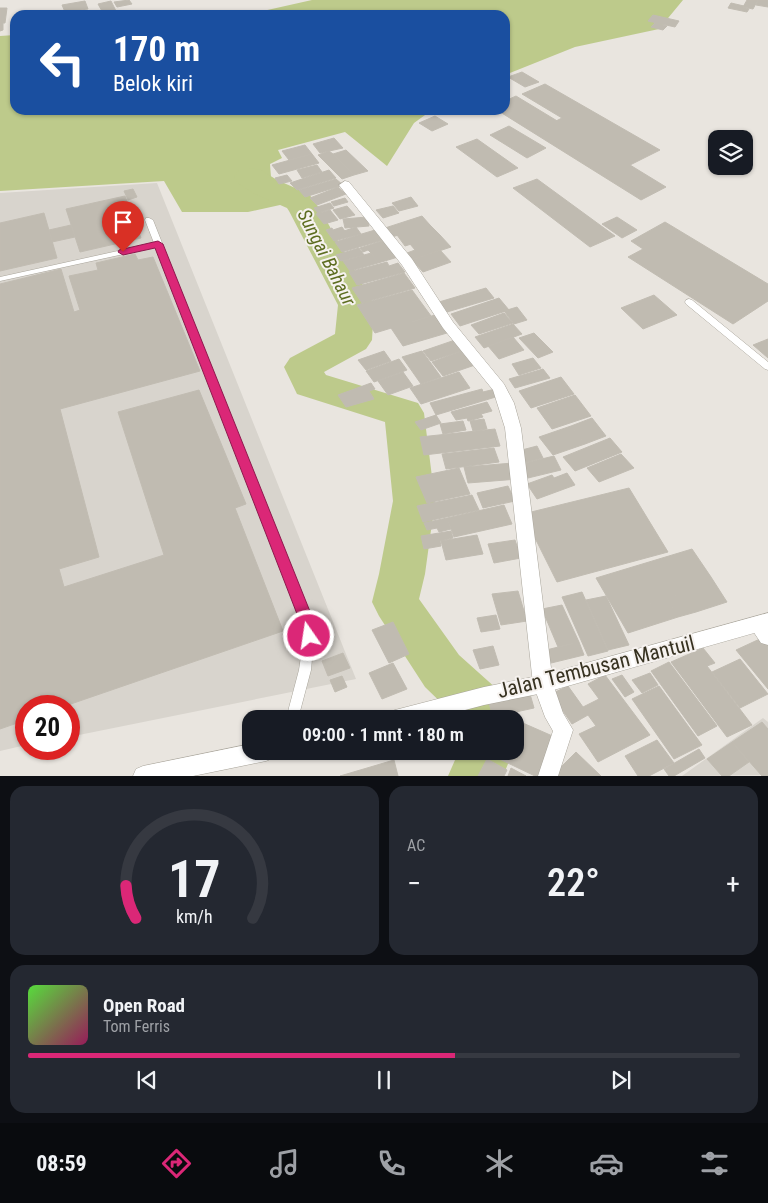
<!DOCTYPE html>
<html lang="id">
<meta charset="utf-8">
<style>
:root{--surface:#171b24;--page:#242831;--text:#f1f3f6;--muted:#9ea1a6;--line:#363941;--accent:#db2777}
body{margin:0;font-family:"Roboto Condensed",sans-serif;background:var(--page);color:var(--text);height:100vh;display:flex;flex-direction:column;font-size:19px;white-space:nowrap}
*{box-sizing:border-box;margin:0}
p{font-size:16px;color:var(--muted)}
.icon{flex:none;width:28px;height:28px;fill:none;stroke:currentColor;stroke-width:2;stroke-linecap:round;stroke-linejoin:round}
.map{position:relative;height:776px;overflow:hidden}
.panel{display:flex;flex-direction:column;gap:10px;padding:10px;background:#0d0f14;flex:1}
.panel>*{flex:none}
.hud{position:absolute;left:10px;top:10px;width:500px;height:105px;border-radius:15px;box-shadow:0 1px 4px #0004;background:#1a4fa0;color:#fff;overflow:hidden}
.buttons{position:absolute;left:708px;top:130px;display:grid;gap:10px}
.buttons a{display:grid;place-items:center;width:45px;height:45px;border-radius:10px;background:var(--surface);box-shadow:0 1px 4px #0004;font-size:25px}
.speed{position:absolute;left:15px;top:695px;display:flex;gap:10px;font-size:25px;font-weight:700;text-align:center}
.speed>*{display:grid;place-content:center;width:65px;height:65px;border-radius:50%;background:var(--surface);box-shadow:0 1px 4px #0004;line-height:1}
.speed .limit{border:8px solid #d22;background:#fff;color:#111}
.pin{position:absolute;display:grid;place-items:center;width:42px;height:42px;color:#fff;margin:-51px -21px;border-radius:50% 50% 50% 0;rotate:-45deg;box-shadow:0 0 5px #0007}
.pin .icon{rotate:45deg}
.me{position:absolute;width:55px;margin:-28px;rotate:347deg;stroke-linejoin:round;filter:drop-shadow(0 0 4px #0008)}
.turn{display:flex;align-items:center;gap:18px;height:105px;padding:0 20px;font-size:22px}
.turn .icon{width:65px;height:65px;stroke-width:2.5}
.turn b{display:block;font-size:35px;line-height:42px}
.big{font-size:38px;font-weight:600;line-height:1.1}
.panel .card{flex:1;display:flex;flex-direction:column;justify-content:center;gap:8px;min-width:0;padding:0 18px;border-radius:15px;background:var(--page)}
.panel .dial{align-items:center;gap:0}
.dial svg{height:130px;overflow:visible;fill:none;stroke:var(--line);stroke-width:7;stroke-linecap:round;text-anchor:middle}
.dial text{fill:var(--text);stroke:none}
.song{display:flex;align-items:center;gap:15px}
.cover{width:60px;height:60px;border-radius:8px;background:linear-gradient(135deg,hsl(110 70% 55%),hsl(330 70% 35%))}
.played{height:5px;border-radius:2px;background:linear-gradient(90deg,var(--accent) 60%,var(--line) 60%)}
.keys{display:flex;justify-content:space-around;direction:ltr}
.heat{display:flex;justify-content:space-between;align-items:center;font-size:28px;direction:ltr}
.panel .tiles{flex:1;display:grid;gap:10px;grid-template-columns:1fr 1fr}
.card:last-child{grid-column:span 2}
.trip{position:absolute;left:242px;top:710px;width:282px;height:50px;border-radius:15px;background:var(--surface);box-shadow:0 1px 4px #0004;font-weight:600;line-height:50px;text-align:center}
.dock{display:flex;height:80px;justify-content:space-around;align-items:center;background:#090b0e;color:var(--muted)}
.dock .icon{width:35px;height:35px}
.dock .on{color:var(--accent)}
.dock b{font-size:22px;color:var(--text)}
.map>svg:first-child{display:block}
</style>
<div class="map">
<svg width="768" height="776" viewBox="0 0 768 776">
<rect width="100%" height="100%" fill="#e9e5df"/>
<path fill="#d8d4cd" d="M157 183 356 679 69 737V706H26V745L0 751V193Z
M763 718 768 722V775L682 776Z"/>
<path fill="#bdca8b" d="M312 0H683L659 29 575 47 505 75V15H245Z
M15 35V110H432L414 123 387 166 345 132 278 150 282 158 270 164 271 177 277 185 285 186 298 201 248 212H182L164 181 0 191V36Z"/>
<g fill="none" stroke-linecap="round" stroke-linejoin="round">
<path fill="#bdca8b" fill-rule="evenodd" d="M250 168 261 170 277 180 309 194 321 211 374 305 372 340 366 349 324 372 326 375 418 403 424 413 435 501 425 574 419 599 459 655 507 698 514 715 513 719H458L425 687 379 616 372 602 379 574 393 501 385 422 297 394 284 367 290 358 335 334 338 305 289 211 287 208 255 194 239 184 234 177 239 170Z
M459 751H511L510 759 503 776H448Z"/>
</g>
<path fill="#c0bbb1" stroke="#c1bcb2" d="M129 0 132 4 117 7 114 2Z
M747 0H758L753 9 743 7Z
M758 0H768V7L756 5Z
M85 1 88 9 65 12 62 5Z
M111 1 116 11 103 13 98 4Z
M731 3 744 6 743 7 749 9 747 12 728 8Z
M0 8H7L5 23H3V30L0 31Z
M653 15 679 21 675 27 648 21Z
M655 23 667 26 663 30 651 27Z
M522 72 539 82 525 87 508 77Z
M545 84 660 150 630 165 556 121 562 118 522 94Z
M516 96 630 165 666 187 641 200 497 110H505V101Z
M435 116 448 124 432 131 419 123Z
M509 126 546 148 527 158 490 135Z
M334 138 343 148 320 153 313 144Z
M477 139 518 168 497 177 456 147Z
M305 145 312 154 289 160 282 151Z
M346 150 368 171 354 175 333 154Z
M329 151 333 154 354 175 342 179 318 155Z
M312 154 319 163 279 174 272 165Z
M317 165 322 172 302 178 297 170Z
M329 170 336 178 297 190 290 183Z
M287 175 292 181 279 184 275 178Z
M336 179 343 185 305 197 299 190Z
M537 179 615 236 590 247 513 188Z
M338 187 346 194 317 205 310 198Z
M133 189 137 197 128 200 124 191Z
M125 196 141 238 80 252 66 209Z
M411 197 418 206 399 211 392 203Z
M345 198 348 202 334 206 331 202Z
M330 203 334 208 318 213 314 208Z
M347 206 355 215 340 219 333 210Z
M393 206 399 213 383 218 376 210Z
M330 210 338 220 324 224 316 214Z
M44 213 57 258 0 271V223Z
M422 216 430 225 392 237 385 228Z
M367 217 369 226 345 228 343 219Z
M617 217 637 230 622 238 602 224Z
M665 222 768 284V301L733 324 628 257 643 249 631 241Z
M71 225 75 237 52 242 49 230Z
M430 225 440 235 405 246 397 235Z
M342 227 349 237 334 241 326 230 332 228 333 230Z
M356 227 361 234 349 237 344 231Z
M375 230 383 240 342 252 335 242Z
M440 235 451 247 412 260 407 253 415 250 410 244Z
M385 240 390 247 371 253 368 250 363 252 360 248Z
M390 247 398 257 378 263 371 253Z
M359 248 364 255 341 261 336 255Z
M440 250 451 262 423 272 412 260Z
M371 253 378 263 350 271 343 261Z
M135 254 138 260 153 257 200 371 60 409 99 557 59 569 64 587 164 555 118 412 199 390 246 504 235 508 283 631 65 706H26V720L0 729V284L61 269 74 312 80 310 69 276 98 270 96 263Z
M387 262 389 266 398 263 405 272 357 285 349 272Z
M404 273 415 288 362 303 352 288Z
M486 288 494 298 447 312 439 302Z
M412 290 431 316 375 333 357 305Z
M654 295 677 315 643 329 621 308Z
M499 298 509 310 460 326 451 314Z
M517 307 527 320 514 324 504 311Z
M504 313 513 323 479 334 471 325Z
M435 315 447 333 403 346 391 328Z
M513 324 522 334 484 348 475 337Z
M534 333 553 352 538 358 519 338Z
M513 337 524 350 499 359 488 346Z
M458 339 462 343 457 345 461 351 431 361 423 351Z
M768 339V358L753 345Z
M464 350 475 365 443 376 432 362Z
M384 351 391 361 366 370 358 360Z
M422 351 441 377 421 384 402 357Z
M533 358 541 368 519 375 512 364Z
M399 359 407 370 374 382 366 371Z
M543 369 550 378 515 388 509 379Z
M403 372 413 386 388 395 378 381Z
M459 372 470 388 421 404 410 388Z
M561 377 574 394 531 408 519 391Z
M371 383 375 389 369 391 374 399 346 407 338 395Z
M482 389 483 392 495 389 499 396 436 415 430 403Z
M575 395 591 416 552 429 537 408Z
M487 402 492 411 481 414 483 417 468 421 467 418 456 420 451 412Z
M436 415 441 423 421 430 415 422Z
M592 418 606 436 585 444 571 426Z
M484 419 487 429 473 431 470 421Z
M463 421 466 430 443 434 440 424Z
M571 426 585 444 553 455 539 437Z
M495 429 500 446 424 455 420 437Z
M610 438 622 452 575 471 563 457Z
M537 446 543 458 524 463 518 451Z
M494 448 499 462 446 469 442 454Z
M621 454 634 468 599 482 587 468Z
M554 456 561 470 528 478 521 464Z
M513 463 518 479 468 483 464 467Z
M459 468 470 494 427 503 416 477Z
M567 473 575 485 537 499 527 484 552 475 554 478Z
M508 486 515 501 483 508 477 493Z
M629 488 668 552 557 582 523 514Z
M472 495 479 510 423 522 417 506Z
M504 505 512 524 454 537 447 518Z
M447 518 451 529 439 532 437 528 427 530 424 523Z
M451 531 453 538 440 541 441 546 424 549 421 536Z
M477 535 483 554 446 560 441 541Z
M515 540 521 558 494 563 488 544Z
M692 549 711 577 680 587 684 593 617 614 596 578Z
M711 577 727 602 696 612 680 587Z
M518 591 527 621 501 625 492 594Z
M582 592 608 651 588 656 562 597Z
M684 593 696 612 678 617 667 598Z
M606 596 629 645 608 650 586 600Z
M667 598 678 617 628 633 617 614Z
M562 605 579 642 558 647 542 609Z
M496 615 500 629 481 632 477 618Z
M393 622 409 654 389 663 372 630Z
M764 637 768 641V689L736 650Z
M579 642 584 655 547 664 542 651Z
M493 646 499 665 480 669 473 650Z
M703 648 715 663 707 666 752 725 727 737 671 662Z
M343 653 350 668 328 676 322 661Z
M740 659 768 694 740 708 712 672Z
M669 662 717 726 698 736 651 671Z
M393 663 407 689 382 699 369 673Z
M650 673 658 685 642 693 632 680Z
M605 675 650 735 598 762 579 734 596 726 588 715 572 724 551 694 568 686 583 707 599 699 588 684Z
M622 675 634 692 625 697 612 679Z
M342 676 347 687 335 692 330 680Z
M659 686 702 745 674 759 632 699Z
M530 694 534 708 493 717 489 703Z
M516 720 557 738 541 776H535L491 755 493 751H516Z
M762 722 768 729V776H762L732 742Z
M657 740 674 763 649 776H638L625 756Z
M732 742 749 762 729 776H722L707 759Z
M699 749 705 758 674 776H669L664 769Z
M576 752 601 776H552Z
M487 759 507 770 504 776H478Z
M394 760 398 776H340Z
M511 768 526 776H508Z"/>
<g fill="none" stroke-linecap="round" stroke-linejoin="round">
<defs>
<path id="service" d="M146 218H149L153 220 309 614 314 636 311 670 298 719H286L299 670 304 636 299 614 156 247 0 281V277L154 243 145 220Z
M689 299 692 300 768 362V370L765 369 686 304 685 302 686 300Z"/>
<path id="minor" d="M345 181 349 182 412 259 453 322 504 384 514 403 521 428 553 684 563 713 573 730 558 776H538L553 731 545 717 533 684 505 428 493 390 443 328 402 265 339 185Z
M758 617 764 619 768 624V645L761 643 749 625 752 619Z"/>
<path id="tertiary" d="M768 613V629L543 693 484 705 431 719H385L388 713 395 710 484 687 543 675Z
M251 744V751H276L273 758 266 761 193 776H133L136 769 143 766Z"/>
</defs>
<use href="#service" stroke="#a9a59b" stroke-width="1"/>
<use href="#minor" stroke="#a9a59b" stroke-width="1"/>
<use href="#tertiary" stroke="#a9a59b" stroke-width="1"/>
<use href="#service" fill="#fff" fill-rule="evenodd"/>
<use href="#minor" fill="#fff" fill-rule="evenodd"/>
<use href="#tertiary" fill="#fff" fill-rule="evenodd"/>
</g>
<path fill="#db2777" stroke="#8e194d" d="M158 241 163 244 311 614 316 636 314 640 309 642 304 640 297 614 155 248 123 255 118 252 119 250Z"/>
<g text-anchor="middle" stroke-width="4" stroke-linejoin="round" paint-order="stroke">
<g font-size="19" font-style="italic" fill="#5d6d21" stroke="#f6f2ef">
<text transform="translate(327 257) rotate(63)" y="7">Sungai Bahaur</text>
</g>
<g font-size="21" fill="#373221" stroke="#f6f2ef">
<text transform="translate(596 667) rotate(-14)" y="7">Jalan Tembusan Mantuil</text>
</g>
</g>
</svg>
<div class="buttons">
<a><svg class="icon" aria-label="layers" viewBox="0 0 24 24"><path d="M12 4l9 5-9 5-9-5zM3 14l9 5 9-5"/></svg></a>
</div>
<div class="speed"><div class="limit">20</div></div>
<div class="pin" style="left:123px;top:252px;background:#d93025"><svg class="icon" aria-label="arrive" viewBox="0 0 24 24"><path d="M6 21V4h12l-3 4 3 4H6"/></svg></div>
<svg class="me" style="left:309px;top:636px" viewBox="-20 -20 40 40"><circle r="17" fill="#db2777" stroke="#fff" stroke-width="3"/><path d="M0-11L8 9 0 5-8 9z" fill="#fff"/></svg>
<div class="trip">09:00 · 1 mnt · 180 m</div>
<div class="hud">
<div class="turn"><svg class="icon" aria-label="left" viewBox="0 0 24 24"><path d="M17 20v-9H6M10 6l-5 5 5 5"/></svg><div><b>170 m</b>Belok kiri</div></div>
</div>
</div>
<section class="panel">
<div class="tiles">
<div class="card dial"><svg viewBox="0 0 100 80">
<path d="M14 69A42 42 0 1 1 86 69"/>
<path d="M14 69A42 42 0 0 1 8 49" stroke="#db2777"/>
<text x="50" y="56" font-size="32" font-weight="700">17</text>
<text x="50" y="72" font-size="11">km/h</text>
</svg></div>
<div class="card"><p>AC</p>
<div class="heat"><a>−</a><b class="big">22°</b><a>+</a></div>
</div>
<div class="card">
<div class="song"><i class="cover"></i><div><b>Open Road</b><p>Tom Ferris</p></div></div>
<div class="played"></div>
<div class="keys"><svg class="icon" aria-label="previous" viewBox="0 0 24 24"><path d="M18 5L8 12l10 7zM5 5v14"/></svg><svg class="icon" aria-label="pause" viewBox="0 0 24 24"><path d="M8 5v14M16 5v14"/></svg><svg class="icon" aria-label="next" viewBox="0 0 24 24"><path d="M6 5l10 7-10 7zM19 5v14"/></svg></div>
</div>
</div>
</section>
<nav class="dock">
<b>08:59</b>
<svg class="icon on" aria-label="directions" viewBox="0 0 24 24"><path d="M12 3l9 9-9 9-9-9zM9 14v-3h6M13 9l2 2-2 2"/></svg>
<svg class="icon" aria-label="music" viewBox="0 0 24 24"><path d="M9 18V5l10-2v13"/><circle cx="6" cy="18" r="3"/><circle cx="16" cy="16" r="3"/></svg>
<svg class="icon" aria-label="phone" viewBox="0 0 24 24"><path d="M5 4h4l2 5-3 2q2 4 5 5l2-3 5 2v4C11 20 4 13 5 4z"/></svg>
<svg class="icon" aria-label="climate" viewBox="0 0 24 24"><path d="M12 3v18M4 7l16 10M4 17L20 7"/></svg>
<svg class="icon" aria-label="car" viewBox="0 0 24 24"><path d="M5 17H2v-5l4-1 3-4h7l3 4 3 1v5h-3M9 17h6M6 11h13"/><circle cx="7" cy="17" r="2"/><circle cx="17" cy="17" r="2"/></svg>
<svg class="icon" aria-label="filters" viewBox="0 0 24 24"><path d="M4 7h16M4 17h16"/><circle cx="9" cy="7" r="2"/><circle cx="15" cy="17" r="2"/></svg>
</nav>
